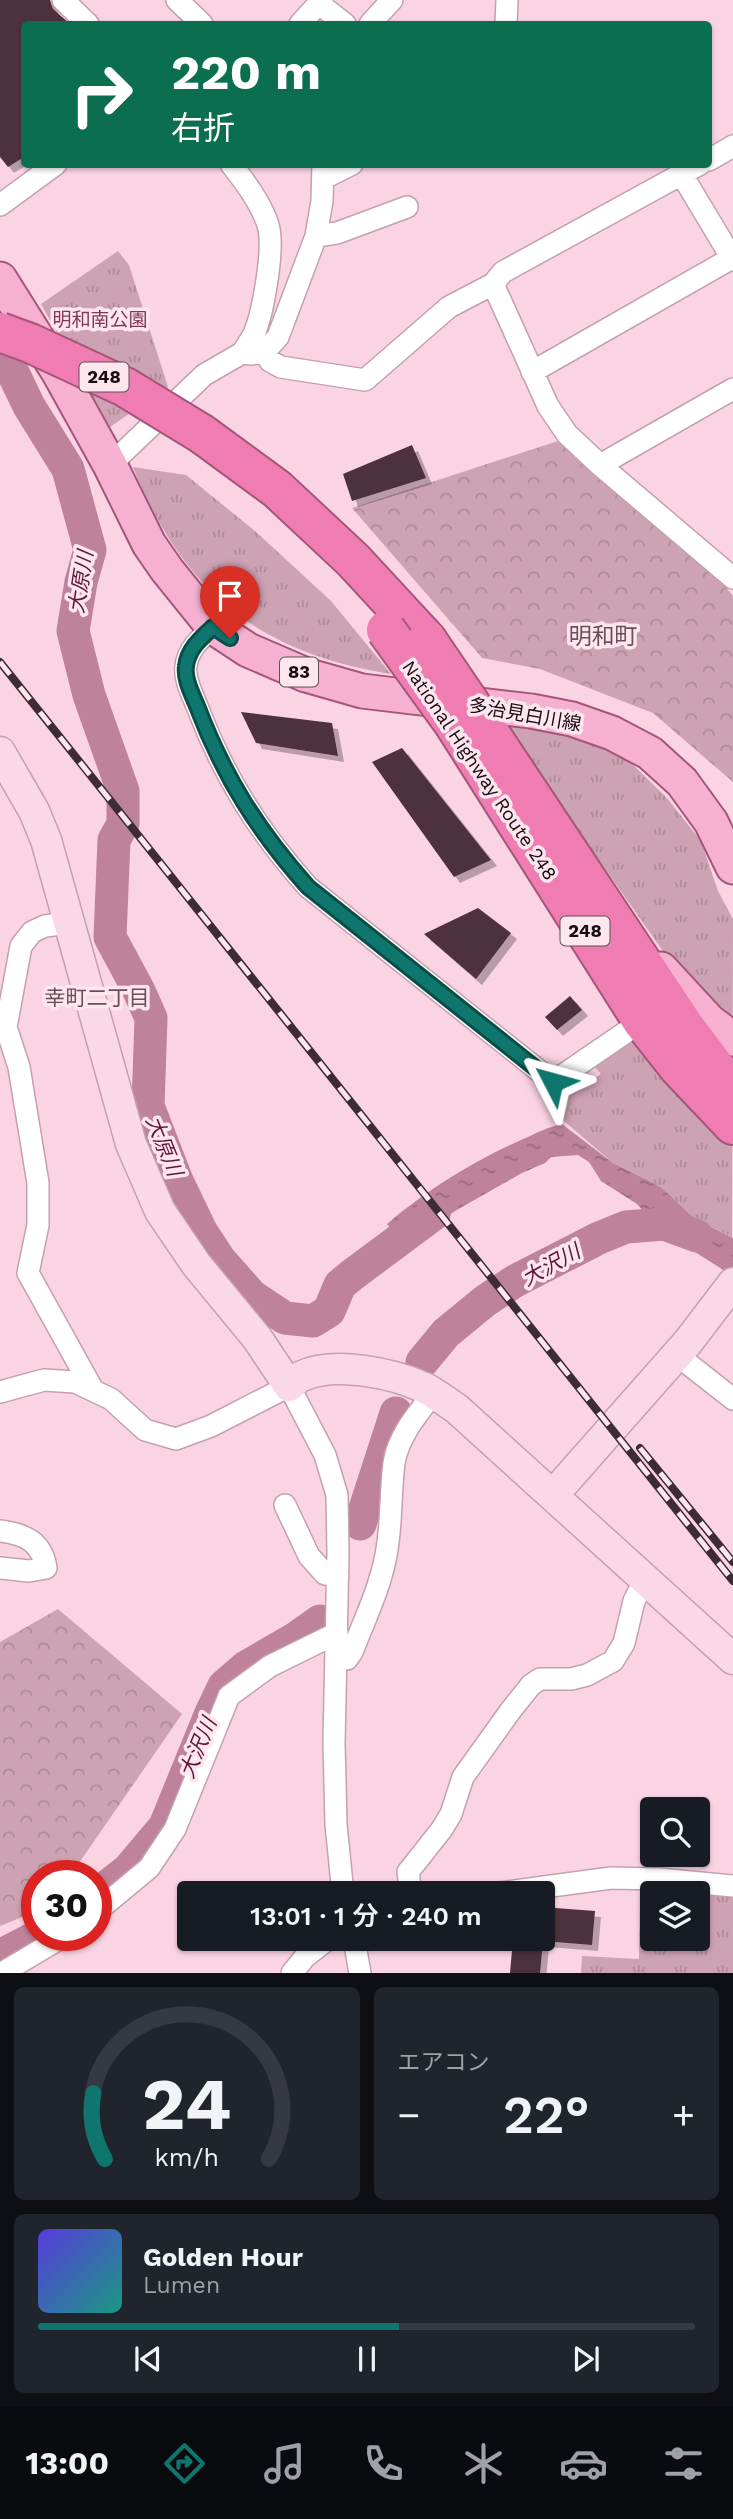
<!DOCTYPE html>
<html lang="ja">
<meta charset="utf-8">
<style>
:root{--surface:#171b24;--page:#20242c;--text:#f1f3f6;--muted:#9ea1a6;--line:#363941;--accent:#0f766e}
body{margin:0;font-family:"Work Sans","Noto Sans JP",sans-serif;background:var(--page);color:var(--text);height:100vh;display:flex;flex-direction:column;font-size:26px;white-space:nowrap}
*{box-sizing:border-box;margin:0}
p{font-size:23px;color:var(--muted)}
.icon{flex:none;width:38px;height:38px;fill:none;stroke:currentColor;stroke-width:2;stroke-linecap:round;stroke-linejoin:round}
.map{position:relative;height:1973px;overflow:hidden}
.drawer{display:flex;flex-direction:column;gap:14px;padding:14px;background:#0d0f14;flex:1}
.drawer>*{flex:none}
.banner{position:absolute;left:21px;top:21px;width:691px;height:147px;border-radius:7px;box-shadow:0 2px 5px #0004;background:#0b6e4f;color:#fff;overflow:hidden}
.controls{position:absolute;left:640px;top:1797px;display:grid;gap:14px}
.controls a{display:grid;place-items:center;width:70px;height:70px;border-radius:7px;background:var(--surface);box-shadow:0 2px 5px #0004;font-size:35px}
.speed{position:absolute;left:21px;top:1860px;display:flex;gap:14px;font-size:35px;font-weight:700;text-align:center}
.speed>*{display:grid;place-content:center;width:91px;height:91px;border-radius:50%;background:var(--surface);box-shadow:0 2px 5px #0004;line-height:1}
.speed .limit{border:10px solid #d22;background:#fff;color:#111}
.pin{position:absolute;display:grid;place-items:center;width:60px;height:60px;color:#fff;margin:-72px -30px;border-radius:50% 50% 50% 0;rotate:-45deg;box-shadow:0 0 7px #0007}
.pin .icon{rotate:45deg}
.me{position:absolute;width:77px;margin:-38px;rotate:309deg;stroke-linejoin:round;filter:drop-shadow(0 0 5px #0008)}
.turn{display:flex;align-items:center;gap:24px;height:147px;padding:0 35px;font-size:32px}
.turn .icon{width:91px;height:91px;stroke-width:2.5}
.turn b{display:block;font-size:49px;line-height:60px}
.big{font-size:52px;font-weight:600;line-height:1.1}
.drawer .tile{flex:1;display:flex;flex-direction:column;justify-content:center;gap:10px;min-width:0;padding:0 24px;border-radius:10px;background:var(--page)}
.drawer .dial{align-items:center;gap:0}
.dial svg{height:182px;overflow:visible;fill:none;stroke:var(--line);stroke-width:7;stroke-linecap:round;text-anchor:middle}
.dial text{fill:var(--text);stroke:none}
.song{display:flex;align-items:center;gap:21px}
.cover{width:84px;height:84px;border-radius:10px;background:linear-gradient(135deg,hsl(250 70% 55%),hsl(170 70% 35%))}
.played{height:7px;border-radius:4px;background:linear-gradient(90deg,var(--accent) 55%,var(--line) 55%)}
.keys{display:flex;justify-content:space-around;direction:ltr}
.heat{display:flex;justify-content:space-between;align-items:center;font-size:38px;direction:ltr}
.drawer .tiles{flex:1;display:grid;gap:14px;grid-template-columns:1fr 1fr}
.tile:last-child{grid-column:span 2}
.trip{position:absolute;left:177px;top:1881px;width:378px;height:70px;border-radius:7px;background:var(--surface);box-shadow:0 2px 5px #0004;font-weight:600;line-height:70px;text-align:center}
.tabs{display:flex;height:112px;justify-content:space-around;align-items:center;background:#090b0e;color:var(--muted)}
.tabs .icon{width:49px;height:49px}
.tabs .active{color:var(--accent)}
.tabs b{font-size:32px;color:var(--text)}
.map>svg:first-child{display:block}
</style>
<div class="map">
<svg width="733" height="1973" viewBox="0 0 733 1973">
<defs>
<pattern id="forest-crowns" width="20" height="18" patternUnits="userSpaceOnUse" patternTransform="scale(1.75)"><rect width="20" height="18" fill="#cda2b3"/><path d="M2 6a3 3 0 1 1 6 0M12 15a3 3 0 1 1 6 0" fill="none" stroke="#af8a99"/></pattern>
<pattern id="park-tufts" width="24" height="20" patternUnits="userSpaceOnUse" patternTransform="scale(1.75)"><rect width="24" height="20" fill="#cda2b3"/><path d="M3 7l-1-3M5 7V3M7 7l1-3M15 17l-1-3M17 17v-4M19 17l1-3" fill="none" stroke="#af8a99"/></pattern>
<pattern id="water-ripples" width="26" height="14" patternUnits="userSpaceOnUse" patternTransform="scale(1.75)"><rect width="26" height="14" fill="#be829b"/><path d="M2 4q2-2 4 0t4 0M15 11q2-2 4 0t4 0" fill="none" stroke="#9a697d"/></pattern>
<filter id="shadow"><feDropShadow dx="6" dy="6" stdDeviation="0" flood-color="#0004"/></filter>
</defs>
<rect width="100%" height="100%" fill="#fbd4e3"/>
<path fill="url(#forest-crowns)" d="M561 440 711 569 733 596V782L653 713 540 669 482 658 352 508Z
M58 1609 182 1714 70 1876H37V1911L0 1926V1642Z"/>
<path fill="url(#park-tufts)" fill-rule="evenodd" d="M118 251 129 265 168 387 110 427 41 304Z
M133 467 186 475 255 531 331 601 391 674C258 653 183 591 133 467Z
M508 725 549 728 588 738 624 756 667 798 701 841 718 891 733 919 732 1237 694 1218 661 1187 613 1163 550 1109 601 1074 591 1063 691 991 530 762Z
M640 1886 733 1894V1973H581L582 1956 639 1959ZM653 1894H698V1939H653Z"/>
<path fill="url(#water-ripples)" d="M562 1124 613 1163 661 1187 694 1218 733 1238V1276L660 1230 637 1204 601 1181 589 1162 578 1155 551 1157 545 1163 522 1173 455 1211 435 1226 414 1237 404 1247 387 1224C428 1189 472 1162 521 1140 535 1134 547 1127 562 1124Z"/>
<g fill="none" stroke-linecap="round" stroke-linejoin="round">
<path stroke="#be829b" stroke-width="5" d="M0 378 16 379"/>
<path stroke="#be829b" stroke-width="33" d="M0 346 29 406 68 469 90 550 81 582 73 631 89 695 123 791V824L114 840 110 937 139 991 151 1018 148 1106 177 1181 201 1231 220 1260 252 1296 285 1318 313 1321 329 1311 340 1285 352 1275 434 1214
M422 1362 446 1333 485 1301 515 1281 599 1238 626 1227 664 1224 697 1236
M360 1524 396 1413
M96 1895 128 1870 165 1826 211 1713 224 1686 246 1667 296 1638 320 1621
M0 1956 38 1936"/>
</g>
<path fill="#4d303c" filter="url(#shadow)" d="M0 0H50L53 9 70 24H24V157L8 167 0 157Z
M412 445 426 478 352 501 343 474Z
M241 712 332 723 338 756 256 743Z
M402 748 491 860 454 877 372 762Z
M478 908 511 933 476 979 424 934Z
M570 996 582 1010 557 1030 545 1017Z
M542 1907 595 1911 592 1945 543 1941 540 1973H510L513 1939H542Z"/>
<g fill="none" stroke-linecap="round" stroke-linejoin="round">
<defs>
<path id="street" d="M63 0 88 24
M177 0 202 24
M318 3 345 24
M300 24 322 0
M370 24 392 0
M506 24 507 0
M709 160 733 146
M231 164C245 182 261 203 268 225 275 247 263 313 254 334 251 340 246 347 242 353
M682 175 733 260
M324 178 352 164
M0 205 56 164
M316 236 337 233 407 207
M493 284 548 406 567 434 600 465 733 578
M264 352 270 361 281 367 365 380 449 307 493 284 503 272 700 164
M532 372 732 258
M110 465 204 375 242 353 252 354 264 352 278 337 316 236 322 201 323 164
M600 465 733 389
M213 627C201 638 188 649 186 666 184 679 192 694 197 706 224 777 258 831 308 887L553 1082 642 1021
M69 923 45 926 32 932 21 946 6 1027 19 1067 38 1183V1225L28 1273 93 1390
M677 1355 733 1399
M0 1392 44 1380 75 1382 111 1399 145 1430 176 1439 211 1426 289 1386 325 1455 337 1495 338 1553 334 1743 336 1824 343 1894
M285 1505 309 1556 325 1574 338 1575
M0 1531C25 1534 42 1542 46 1568L29 1571 0 1568
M337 1659H347L352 1652C364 1621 380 1588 386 1555 392 1525 390 1494 394 1463 398 1437 417 1414 433 1394
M411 1894 408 1872 442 1829 451 1814 463 1777 511 1710 531 1685 540 1679H571L587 1675 613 1661 624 1643 634 1601 638 1593 649 1582
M492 1894 611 1878 659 1879 733 1886
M96 1912 149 1868 175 1829 229 1696 270 1666 337 1633
M354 1939 360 1973
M2 1973 64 1936
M292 1973 305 1957 328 1939"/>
<path id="secondary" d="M0 752 34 811 46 840 131 1144 160 1211 196 1264 257 1338 289 1386C293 1383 297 1378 302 1376 335 1361 393 1373 425 1388 436 1394 447 1402 457 1409L733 1659
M553 1495 688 1342 733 1283"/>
<path id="primary" d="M0 279 59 373 110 465 149 544 167 570 213 627 248 650 306 675 362 691 531 711 572 719 612 733 650 753 682 782 711 822 733 867
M661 969 709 1021 733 1039"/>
<path id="highway" d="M202 434 277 489 353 560 427 640
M454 724 642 1021 679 1068 733 1125
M491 735 685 1027 722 1076 733 1087"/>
</defs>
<use href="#street" stroke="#c5a0ae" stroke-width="24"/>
<use href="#secondary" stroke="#c5a0ae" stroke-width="33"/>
<use href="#primary" stroke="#a5557a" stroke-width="37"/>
<use href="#highway" stroke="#a5557a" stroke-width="42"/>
<use href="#street" stroke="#fff" stroke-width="21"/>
<use href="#secondary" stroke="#fad8e8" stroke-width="30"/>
<use href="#primary" stroke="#f6b1d1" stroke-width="33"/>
<use href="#highway" stroke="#f07db2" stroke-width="38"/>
<defs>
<path id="rail" d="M0 662 733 1581
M640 1448 733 1562"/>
</defs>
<use href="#rail" stroke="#3d2c34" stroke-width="8"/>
<use href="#rail" stroke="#fee6ef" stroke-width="5" stroke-dasharray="16" stroke-linecap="butt"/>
<defs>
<path id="highway-bridge" d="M0 332 30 343 125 387 202 434
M386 630 454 724
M427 640 482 721"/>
</defs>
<use href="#highway-bridge" stroke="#a5557a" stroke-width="42" stroke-linecap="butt"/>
<use href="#highway-bridge" stroke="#f07db2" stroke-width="38"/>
</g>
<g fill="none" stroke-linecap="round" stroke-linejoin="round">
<defs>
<path id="route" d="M230 638 213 627C201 638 188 649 186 666 184 679 192 694 197 706 224 777 258 831 308 887L553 1082"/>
</defs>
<use href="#route" stroke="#0a4d48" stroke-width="18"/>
<use href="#route" stroke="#0f766e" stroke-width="12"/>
</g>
<g text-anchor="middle" stroke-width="7" stroke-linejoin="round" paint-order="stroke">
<g fill="#fee6ef" stroke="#5e4d54" stroke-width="2">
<rect x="79.5" y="362.5" width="49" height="29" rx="5"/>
<rect x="280" y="657.5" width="38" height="29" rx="5"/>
<rect x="560.5" y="916.5" width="49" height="29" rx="5"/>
</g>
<g font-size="18" font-weight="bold" fill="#190c12">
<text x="104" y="383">248</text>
<text x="299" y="678">83</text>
<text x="585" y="937">248</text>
</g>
<g font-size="19" fill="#82375a" stroke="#fee6ef">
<text x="100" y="326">明和南公園</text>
</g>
<g font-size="19" fill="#190c12" stroke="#fee6ef">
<text transform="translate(525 714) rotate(10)" y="7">多治見白川線</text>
<text transform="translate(480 770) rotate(56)" y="7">National Highway Route 248</text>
</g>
<g font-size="21" font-style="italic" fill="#60173d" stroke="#fee6ef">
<text transform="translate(81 582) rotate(-81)" y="7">大原川</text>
<text transform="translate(164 1146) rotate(68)" y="7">大原川</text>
<text transform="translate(551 1265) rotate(-29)" y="7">大沢川</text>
<text transform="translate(198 1748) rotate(-67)" y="7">大沢川</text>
</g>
<g font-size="21" fill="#6d4d5a" stroke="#fee6ef">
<text x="97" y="1005">幸町二丁目</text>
</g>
<g font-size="23" fill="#6d4d5a" stroke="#fee6ef">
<text x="603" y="644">明和町</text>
</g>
</g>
</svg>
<div class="controls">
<a><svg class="icon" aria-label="search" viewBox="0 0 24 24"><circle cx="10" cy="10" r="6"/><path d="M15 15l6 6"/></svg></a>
<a><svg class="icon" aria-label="layers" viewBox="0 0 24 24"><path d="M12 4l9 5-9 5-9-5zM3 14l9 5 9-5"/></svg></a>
</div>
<div class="speed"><div class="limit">30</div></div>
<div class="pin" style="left:230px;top:638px;background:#d93025"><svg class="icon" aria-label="arrive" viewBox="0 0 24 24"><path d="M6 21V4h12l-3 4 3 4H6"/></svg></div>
<svg class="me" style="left:553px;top:1082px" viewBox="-20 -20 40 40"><path d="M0-17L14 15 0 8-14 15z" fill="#0f766e" stroke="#fff" stroke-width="4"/></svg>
<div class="trip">13:01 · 1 分 · 240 m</div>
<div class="banner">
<div class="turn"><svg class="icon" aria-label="right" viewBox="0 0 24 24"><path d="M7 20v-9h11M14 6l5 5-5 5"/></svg><div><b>220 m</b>右折</div></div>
</div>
</div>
<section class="drawer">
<div class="tiles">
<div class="tile dial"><svg viewBox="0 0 100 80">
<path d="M14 69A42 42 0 1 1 86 69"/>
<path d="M14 69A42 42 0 0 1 9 40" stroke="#0f766e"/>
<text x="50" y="56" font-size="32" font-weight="700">24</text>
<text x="50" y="72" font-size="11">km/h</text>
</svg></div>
<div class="tile"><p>エアコン</p>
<div class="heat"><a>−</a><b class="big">22°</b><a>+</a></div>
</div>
<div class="tile">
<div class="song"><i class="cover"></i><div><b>Golden Hour</b><p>Lumen</p></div></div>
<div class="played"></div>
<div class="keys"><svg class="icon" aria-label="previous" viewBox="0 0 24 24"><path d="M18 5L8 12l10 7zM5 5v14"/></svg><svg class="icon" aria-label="pause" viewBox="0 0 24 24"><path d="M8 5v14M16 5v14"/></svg><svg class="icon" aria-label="next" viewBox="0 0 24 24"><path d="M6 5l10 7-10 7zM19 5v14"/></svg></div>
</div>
</div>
</section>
<nav class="tabs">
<b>13:00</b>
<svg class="icon active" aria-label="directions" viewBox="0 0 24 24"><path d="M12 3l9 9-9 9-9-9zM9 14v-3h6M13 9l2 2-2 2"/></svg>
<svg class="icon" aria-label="music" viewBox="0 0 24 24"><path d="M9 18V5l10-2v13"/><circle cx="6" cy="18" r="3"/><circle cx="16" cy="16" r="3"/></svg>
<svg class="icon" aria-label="phone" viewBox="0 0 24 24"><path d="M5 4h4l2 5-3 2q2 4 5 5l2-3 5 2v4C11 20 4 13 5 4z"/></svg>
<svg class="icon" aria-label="climate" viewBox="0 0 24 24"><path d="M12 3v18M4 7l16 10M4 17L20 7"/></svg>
<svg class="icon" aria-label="car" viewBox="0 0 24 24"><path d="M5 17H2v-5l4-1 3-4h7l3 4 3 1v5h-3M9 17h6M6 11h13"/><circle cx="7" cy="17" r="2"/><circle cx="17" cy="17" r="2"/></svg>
<svg class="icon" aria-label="filters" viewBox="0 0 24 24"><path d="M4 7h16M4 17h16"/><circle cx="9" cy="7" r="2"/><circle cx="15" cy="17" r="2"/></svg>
</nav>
